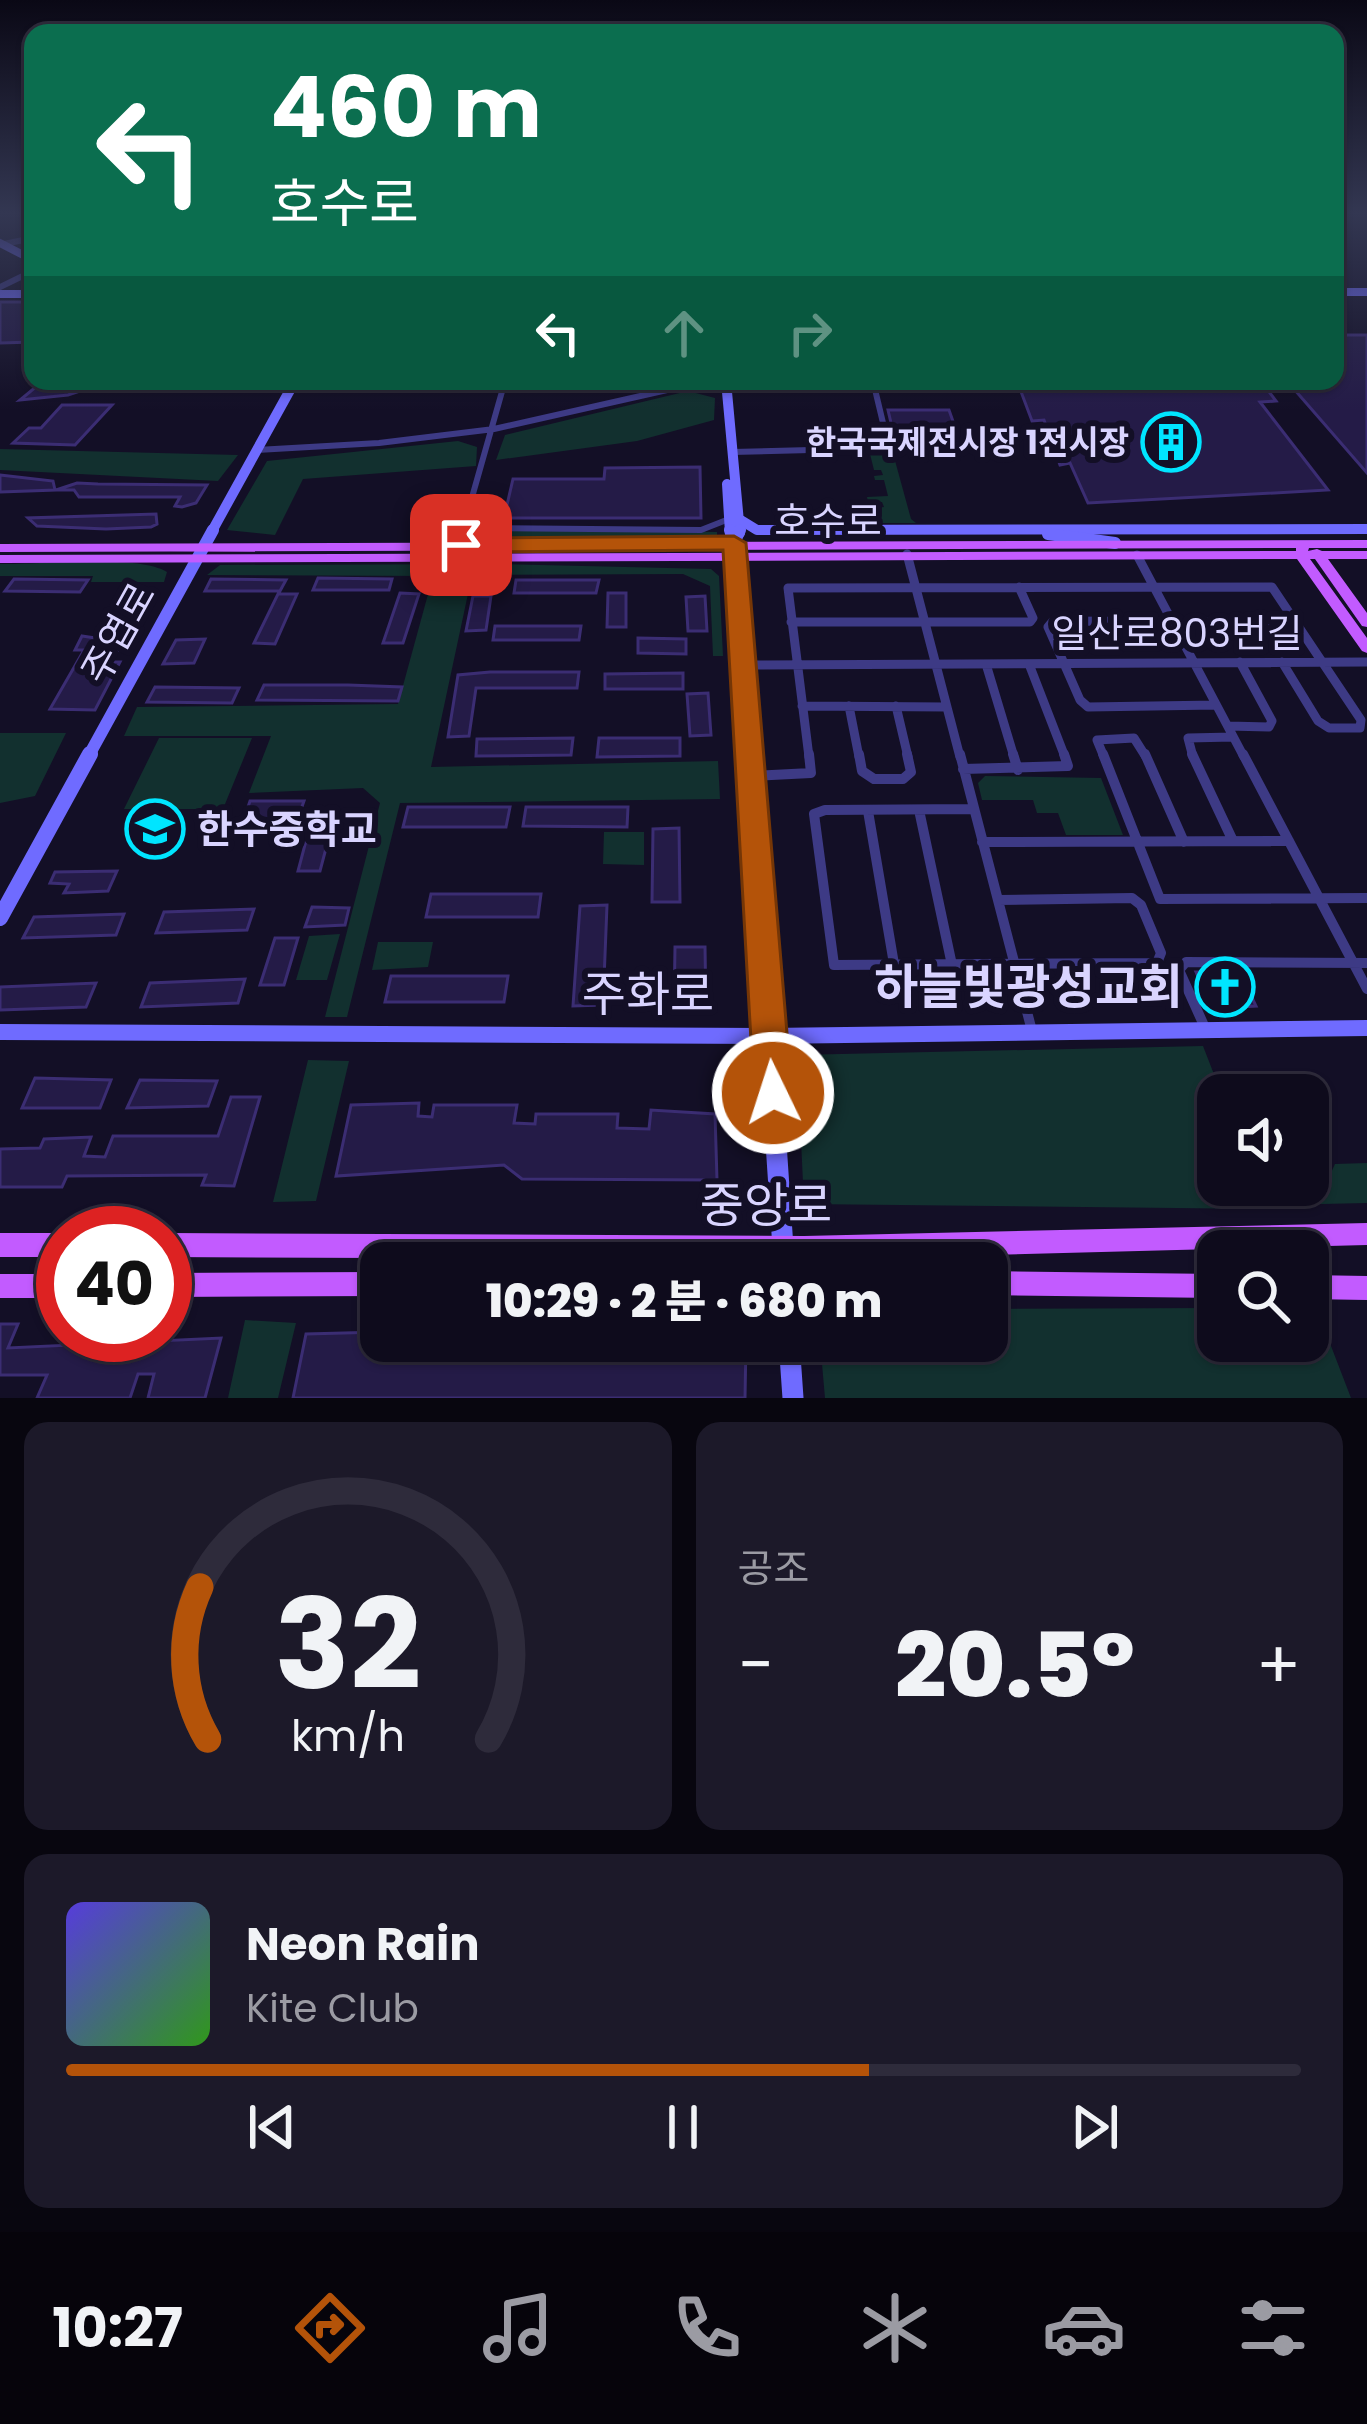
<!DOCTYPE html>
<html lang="ko">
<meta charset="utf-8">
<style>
:root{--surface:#0e0b1c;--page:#1c1929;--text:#f1f3f6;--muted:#9b9ba3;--line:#2e2b3b;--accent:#b45309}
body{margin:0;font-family:Poppins,"Noto Sans KR",sans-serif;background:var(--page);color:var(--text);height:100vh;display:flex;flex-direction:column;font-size:45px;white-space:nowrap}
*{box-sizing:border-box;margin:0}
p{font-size:39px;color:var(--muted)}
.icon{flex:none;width:66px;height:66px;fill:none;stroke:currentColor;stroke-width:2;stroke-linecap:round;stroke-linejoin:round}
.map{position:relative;height:1398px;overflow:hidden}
.panel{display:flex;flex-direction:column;gap:24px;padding:24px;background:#08060f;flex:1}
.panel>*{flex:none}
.guide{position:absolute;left:24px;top:24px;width:1320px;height:366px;border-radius:24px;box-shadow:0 3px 9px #0004,0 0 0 3px var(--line);background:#0b6e4f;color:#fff;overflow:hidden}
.tools{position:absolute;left:1197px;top:1074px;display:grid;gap:24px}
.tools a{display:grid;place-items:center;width:132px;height:132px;border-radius:24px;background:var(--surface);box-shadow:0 3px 9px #0004,0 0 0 3px var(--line);font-size:60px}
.speed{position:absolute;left:36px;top:1206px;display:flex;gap:24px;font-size:60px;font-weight:700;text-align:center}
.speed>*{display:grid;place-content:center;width:156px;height:156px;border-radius:50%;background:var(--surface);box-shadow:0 3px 9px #0004,0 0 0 3px var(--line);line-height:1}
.speed .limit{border:18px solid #d22;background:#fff;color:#111}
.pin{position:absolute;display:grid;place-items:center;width:102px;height:102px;color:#fff;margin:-51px;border-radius:24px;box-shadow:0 6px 18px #0006}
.me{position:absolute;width:132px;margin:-66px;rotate:356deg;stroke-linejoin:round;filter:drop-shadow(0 0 9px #0008)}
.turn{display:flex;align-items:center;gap:42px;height:252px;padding:0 48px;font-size:54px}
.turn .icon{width:156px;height:156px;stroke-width:2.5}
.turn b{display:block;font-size:84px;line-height:102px}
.lanes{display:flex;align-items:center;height:114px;padding:0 48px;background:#0003;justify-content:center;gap:60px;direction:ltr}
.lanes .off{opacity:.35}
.big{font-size:90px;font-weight:800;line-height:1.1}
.panel .widget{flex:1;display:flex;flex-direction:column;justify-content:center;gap:18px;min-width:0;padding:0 42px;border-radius:24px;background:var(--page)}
.panel .dial{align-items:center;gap:0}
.dial svg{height:312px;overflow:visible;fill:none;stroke:var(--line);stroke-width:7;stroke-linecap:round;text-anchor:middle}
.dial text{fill:var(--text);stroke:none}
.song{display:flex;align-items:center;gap:36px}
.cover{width:144px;height:144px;border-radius:18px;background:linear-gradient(135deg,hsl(250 70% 55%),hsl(110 70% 35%))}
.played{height:12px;border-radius:6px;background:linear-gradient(90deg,var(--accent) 65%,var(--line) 65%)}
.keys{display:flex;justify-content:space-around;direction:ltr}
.heat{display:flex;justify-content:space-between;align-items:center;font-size:66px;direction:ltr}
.panel .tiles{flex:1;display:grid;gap:24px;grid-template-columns:1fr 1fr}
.widget:last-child{grid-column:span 2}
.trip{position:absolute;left:360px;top:1242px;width:648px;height:120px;border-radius:24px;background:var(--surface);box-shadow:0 3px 9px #0004,0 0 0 3px var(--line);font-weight:800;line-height:120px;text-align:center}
.dock{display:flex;height:192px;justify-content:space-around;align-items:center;background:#06040b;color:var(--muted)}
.dock .icon{width:84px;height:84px}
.dock .current{color:var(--accent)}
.dock b{font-size:54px;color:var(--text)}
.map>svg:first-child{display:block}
</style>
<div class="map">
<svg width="1367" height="1398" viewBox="0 0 1367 1398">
<rect width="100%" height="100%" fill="#130f26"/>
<path fill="#12302f" d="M688 391 715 398 714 420 637 441 496 460 505 435Z
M458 441 477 447 476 466 303 479 275 535 227 530 267 461Z
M0 449 238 455 218 481 0 470Z
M902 453 894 457 911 519 916 523H842L840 513 864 519 863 510 884 507 882 502H868L867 497 888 496 884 480H875L874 476 883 475 881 470H874L870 454Z
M468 528 717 532V542L465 540Z
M0 564C38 565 138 554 167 572L164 582H91L93 576H0Z
M220 565 502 564 711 569 719 576 723 656H713L710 586 683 574 472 575 431 767 718 761 720 799 400 803 347 1017H325L380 803 363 788 249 793 271 736H124L137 707 398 704 433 576 207 575Z
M0 733H66L35 796 0 803Z
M159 738H252L223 809H124Z
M985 776 1101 778 1123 835H1066L1058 813H1037L1033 800H982L978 783Z
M604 832H644V865L603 864Z
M340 934 327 980H296L309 936Z
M378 942H433L428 967 372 970Z
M1203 1046 1222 1095H1218V1185H1256L1266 1209 804 1204 797 1055Z
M308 1060 349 1061 316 1201 273 1202Z
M1367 1163V1203L1277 1205 1269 1185H1308V1179L1329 1177 1335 1164Z
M1308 1307H1316L1351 1398H825L820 1341H987V1309L1218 1308V1341H1308Z
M245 1320 296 1323 278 1398H228Z"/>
<path fill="#241b47" stroke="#3b2d73" stroke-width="3" d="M0 302H33V342L0 343Z
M1335 335H1367V473L1287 381H1335Z
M43 381H106L107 382 68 395 20 400Z
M1017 381H1261L1276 401 1260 402 1328 490 1088 503 1070 463 1060 465 1044 420 1032 421Z
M62 405H112L75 445 13 443 29 428H41Z
M888 410H949L961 444 895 440Z
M700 467 701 518H504L513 479H604L605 468Z
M0 475 53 481 55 490 0 492Z
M77 483 98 484 207 485 196 503 182 507 175 506 180 497H79L74 490H56Z
M156 514 157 524 151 527 106 529 37 526 28 518Z
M318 578 392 579 389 590H313Z
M14 579 88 580 80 592 5 591Z
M211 579 286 580 280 591H205Z
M516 580H599L596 593H514Z
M400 593 419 594 403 643H383Z
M608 593H626V627H607Z
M278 594H297L275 644 254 643Z
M473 596H491L486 630 466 631Z
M705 596 707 631H688L686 597Z
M495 626H581L579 640H493Z
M82 636 122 642 111 662H120L95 710 50 709 84 650H75Z
M638 638 686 639V654L638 653Z
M205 639 194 663 163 664 176 640Z
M490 672H579L577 688H476L469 736 448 737 458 675Z
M683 673V689H605V674Z
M264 685H348L402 687 398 701 257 700Z
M155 687 239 688 232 703 147 702Z
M708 693 711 735 690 736 687 694Z
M573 738 571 755 476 756 477 739Z
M599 738H680V756L597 757Z
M250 801H304L298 818 244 819Z
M408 807H510L506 827H403Z
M526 807H628L627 827 523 826Z
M311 822H333L320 871H298Z
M679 828 680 902H652L653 829Z
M117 871 108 891 64 893 69 884 50 883 55 872Z
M431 894H541L538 917H426Z
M607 905 603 1005 573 1006 580 906Z
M312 907 349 908 345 925 305 927Z
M254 909 247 930 156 933 164 912Z
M124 914 116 935 23 938 34 917Z
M275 938H298L284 985H260Z
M675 947H705L706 1011 674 1010Z
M1196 972H1240L1256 1006 1217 1008 1209 1002Z
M391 976H508L504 1002H385Z
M245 979 238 1003 141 1007 150 983Z
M96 983 86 1007 0 1010V987Z
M35 1078 111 1080 100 1108H22Z
M140 1080 217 1081 208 1106 127 1108Z
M231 1097H260L234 1186 202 1185 206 1175 67 1176 62 1187H0V1149L40 1148 44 1139 91 1137 84 1156 105 1157 113 1136H218Z
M419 1103 418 1116 432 1117 434 1105H517L514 1123 535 1124 536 1114H618L617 1128 649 1129 651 1110 715 1114 717 1180 522 1179 504 1165 336 1176 351 1105Z
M0 1324H18L8 1348 221 1338 205 1398H148L154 1374H138L130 1398H37L47 1375H0Z
M381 1332V1341H746L745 1398H293L306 1334Z"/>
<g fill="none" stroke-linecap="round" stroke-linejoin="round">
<path stroke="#3d3a85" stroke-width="6" d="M4 244 33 238
M0 287 33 271
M889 448H941
M257 450 379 443 494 429 707 381
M732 452 889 448 873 381
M469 517 489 528 701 530 729 519
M452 533 463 529 505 381"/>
<path stroke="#3d3a85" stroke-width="9" d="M419 546 460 530
M907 554 960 757
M1137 555 1244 757
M791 622H1030L1033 618 1019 587
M986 664 1014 757
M1029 664 1065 757
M744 665 1367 662
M1216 705 1088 707 1080 700 1048 627 1053 621 1297 622
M802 706 947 707
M849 706 859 757
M896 706 908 757
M1228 726 1269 727 1272 721 1240 662
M809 757 788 588 1272 587 1361 720 1360 728H1329L1318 721 1282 662
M1104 757 1097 740 1134 738 1146 757
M1193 757 1188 738 1233 737"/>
<path stroke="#3d3a85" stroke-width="10" d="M859 754 862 771 874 779H903L911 772 907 754
M960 754 1032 1031
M1013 754 1018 770
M1103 754 1160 899 1367 898
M1145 754 1184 842
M1192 754 1233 841
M1243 754 1367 989
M963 769 1068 766 1064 754
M751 776 811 773 809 754
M974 809 825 810 814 814 834 965 1157 963 1161 953 1141 905 1132 898 998 900
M919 810 952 965
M868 811 894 964
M982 842 1289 841
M1206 1030 1179 970 1186 962 1367 963"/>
<path stroke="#6f6bff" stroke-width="8" d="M0 243 33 260
M1335 292H1367
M0 294H33"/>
<path stroke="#6f6bff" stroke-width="10" d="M726 381 740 533
M727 484 730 533
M739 519 757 530 1367 529
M211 533 295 381"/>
<path stroke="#6f6bff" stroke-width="12" d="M730 530 734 543
M1048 534 1115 543
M734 543 740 530
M736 554 750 757
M88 757 213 530"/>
<path stroke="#6f6bff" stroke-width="16" d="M750 754 769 1041
M0 918 90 754
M0 1032 769 1036 1367 1028"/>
<path stroke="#6f6bff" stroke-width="21" d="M769 1038 784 1263
M789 1341 793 1398"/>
<path fill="#c25bff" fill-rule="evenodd" d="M1367 540V548H1309L1308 551 1317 549 1322 551H1367V559H1328L1367 613V627L1362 626 1315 559H1310L1367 638V653L1362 651 1297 559 0 563V555L1296 551V548L0 552V544Z
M1367 1223V1245L804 1260 165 1257V1233L804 1236Z
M0 1233H63V1257H0Z
M987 1271 1218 1274V1298L987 1295Z
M381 1272V1296L165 1297V1273Z
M0 1274H63V1298H0Z
M1308 1275 1367 1276V1300L1308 1299Z"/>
</g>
<linearGradient id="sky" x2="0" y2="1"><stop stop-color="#0a0815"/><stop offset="0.52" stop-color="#333752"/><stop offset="1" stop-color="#333752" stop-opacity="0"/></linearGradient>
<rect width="1367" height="410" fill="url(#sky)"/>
<path fill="#b45309" stroke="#753606" stroke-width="3" d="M734 536 746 543 792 1093 786 1106 773 1111 759 1106 754 1093 723 550 461 552 450 545 461 538Z"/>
<defs>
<symbol id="building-ring" viewBox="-11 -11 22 22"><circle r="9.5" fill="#130f26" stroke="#00e5ff" stroke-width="1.5"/><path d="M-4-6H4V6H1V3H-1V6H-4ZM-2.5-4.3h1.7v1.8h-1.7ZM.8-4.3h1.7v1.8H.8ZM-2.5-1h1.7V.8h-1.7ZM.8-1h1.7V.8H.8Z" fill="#00e5ff"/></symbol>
<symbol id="school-ring" viewBox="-11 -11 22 22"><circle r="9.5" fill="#130f26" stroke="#00e5ff" stroke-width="1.5"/><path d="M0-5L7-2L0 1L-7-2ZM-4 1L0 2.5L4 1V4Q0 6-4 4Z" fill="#00e5ff"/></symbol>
<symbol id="church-ring" viewBox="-11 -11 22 22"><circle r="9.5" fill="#130f26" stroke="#00e5ff" stroke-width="1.5"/><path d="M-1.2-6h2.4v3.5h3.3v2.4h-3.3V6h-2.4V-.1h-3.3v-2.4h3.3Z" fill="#00e5ff"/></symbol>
</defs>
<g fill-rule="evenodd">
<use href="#building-ring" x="1138" y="409" width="66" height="66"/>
<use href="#school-ring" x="122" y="796" width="66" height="66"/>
<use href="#church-ring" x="1192" y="954" width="66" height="66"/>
</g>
<g text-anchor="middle" stroke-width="12" stroke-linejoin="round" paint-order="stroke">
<g font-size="33" font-weight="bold" fill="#d9d4ff" stroke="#130f26" text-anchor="end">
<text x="1129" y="454">한국국제전시장 1전시장</text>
</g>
<g font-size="39" fill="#d9d4ff" stroke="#130f26">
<text x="828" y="535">호수로</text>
<text transform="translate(118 633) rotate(-61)" y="14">주엽로</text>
<text x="1177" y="647">일산로803번길</text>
</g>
<g font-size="39" font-weight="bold" fill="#d9d4ff" stroke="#130f26" text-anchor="start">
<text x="197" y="843">한수중학교</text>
</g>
<g font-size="48" font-weight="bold" fill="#d9d4ff" stroke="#130f26" text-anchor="end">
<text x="1183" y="1004">하늘빛광성교회</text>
</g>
<g font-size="48" fill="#d9d4ff" stroke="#130f26">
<text x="648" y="1011">주화로</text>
<text x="766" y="1222">중앙로</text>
</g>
</g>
</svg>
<div class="tools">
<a><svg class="icon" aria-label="sound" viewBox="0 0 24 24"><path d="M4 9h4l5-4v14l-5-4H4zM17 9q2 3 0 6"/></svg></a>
<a><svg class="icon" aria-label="search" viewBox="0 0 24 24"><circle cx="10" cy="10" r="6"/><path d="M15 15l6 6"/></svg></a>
</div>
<div class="speed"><div class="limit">40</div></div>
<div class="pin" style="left:461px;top:545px;background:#d93025"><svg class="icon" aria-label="arrive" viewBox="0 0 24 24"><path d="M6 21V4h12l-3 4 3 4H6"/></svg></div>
<svg class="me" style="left:773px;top:1093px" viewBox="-20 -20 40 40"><circle r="17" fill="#b45309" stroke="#fff" stroke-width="3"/><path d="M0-11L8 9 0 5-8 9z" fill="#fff"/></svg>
<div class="trip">10:29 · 2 분 · 680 m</div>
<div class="guide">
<div class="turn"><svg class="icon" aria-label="left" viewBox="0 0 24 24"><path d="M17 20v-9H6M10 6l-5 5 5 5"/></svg><div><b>460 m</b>호수로</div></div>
<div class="lanes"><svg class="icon" aria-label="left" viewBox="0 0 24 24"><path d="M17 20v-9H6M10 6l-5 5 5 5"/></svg><svg class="icon off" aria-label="ahead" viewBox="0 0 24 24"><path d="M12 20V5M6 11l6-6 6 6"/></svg><svg class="icon off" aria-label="right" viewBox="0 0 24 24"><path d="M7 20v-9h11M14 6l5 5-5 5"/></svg></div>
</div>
</div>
<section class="panel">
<div class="tiles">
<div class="widget dial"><svg viewBox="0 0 100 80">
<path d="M14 69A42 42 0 1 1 86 69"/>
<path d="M14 69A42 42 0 0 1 12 30" stroke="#b45309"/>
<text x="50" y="56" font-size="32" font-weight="700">32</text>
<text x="50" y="72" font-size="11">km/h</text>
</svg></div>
<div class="widget"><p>공조</p>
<div class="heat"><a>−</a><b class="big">20.5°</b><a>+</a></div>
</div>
<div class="widget">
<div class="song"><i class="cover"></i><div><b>Neon Rain</b><p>Kite Club</p></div></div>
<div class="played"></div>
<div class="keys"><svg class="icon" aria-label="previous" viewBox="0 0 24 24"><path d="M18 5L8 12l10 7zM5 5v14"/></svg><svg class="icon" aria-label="pause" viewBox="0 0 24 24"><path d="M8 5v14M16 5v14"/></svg><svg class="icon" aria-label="next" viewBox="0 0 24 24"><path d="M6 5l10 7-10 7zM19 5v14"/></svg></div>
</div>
</div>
</section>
<nav class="dock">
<b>10:27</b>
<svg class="icon current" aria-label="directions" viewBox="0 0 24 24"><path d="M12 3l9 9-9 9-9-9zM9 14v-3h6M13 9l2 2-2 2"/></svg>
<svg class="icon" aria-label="music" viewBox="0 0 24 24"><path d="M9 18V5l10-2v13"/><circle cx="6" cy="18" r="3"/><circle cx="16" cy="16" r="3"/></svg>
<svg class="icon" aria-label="phone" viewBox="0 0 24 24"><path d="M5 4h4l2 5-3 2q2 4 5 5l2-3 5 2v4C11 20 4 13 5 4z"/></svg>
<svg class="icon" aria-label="climate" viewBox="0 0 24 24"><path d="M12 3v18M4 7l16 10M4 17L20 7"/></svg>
<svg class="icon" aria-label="car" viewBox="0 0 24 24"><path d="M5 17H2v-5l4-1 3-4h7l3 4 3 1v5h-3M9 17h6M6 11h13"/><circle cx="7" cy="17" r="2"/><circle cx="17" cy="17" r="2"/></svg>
<svg class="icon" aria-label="filters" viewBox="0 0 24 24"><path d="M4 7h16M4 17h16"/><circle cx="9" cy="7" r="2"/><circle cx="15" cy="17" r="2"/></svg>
</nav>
